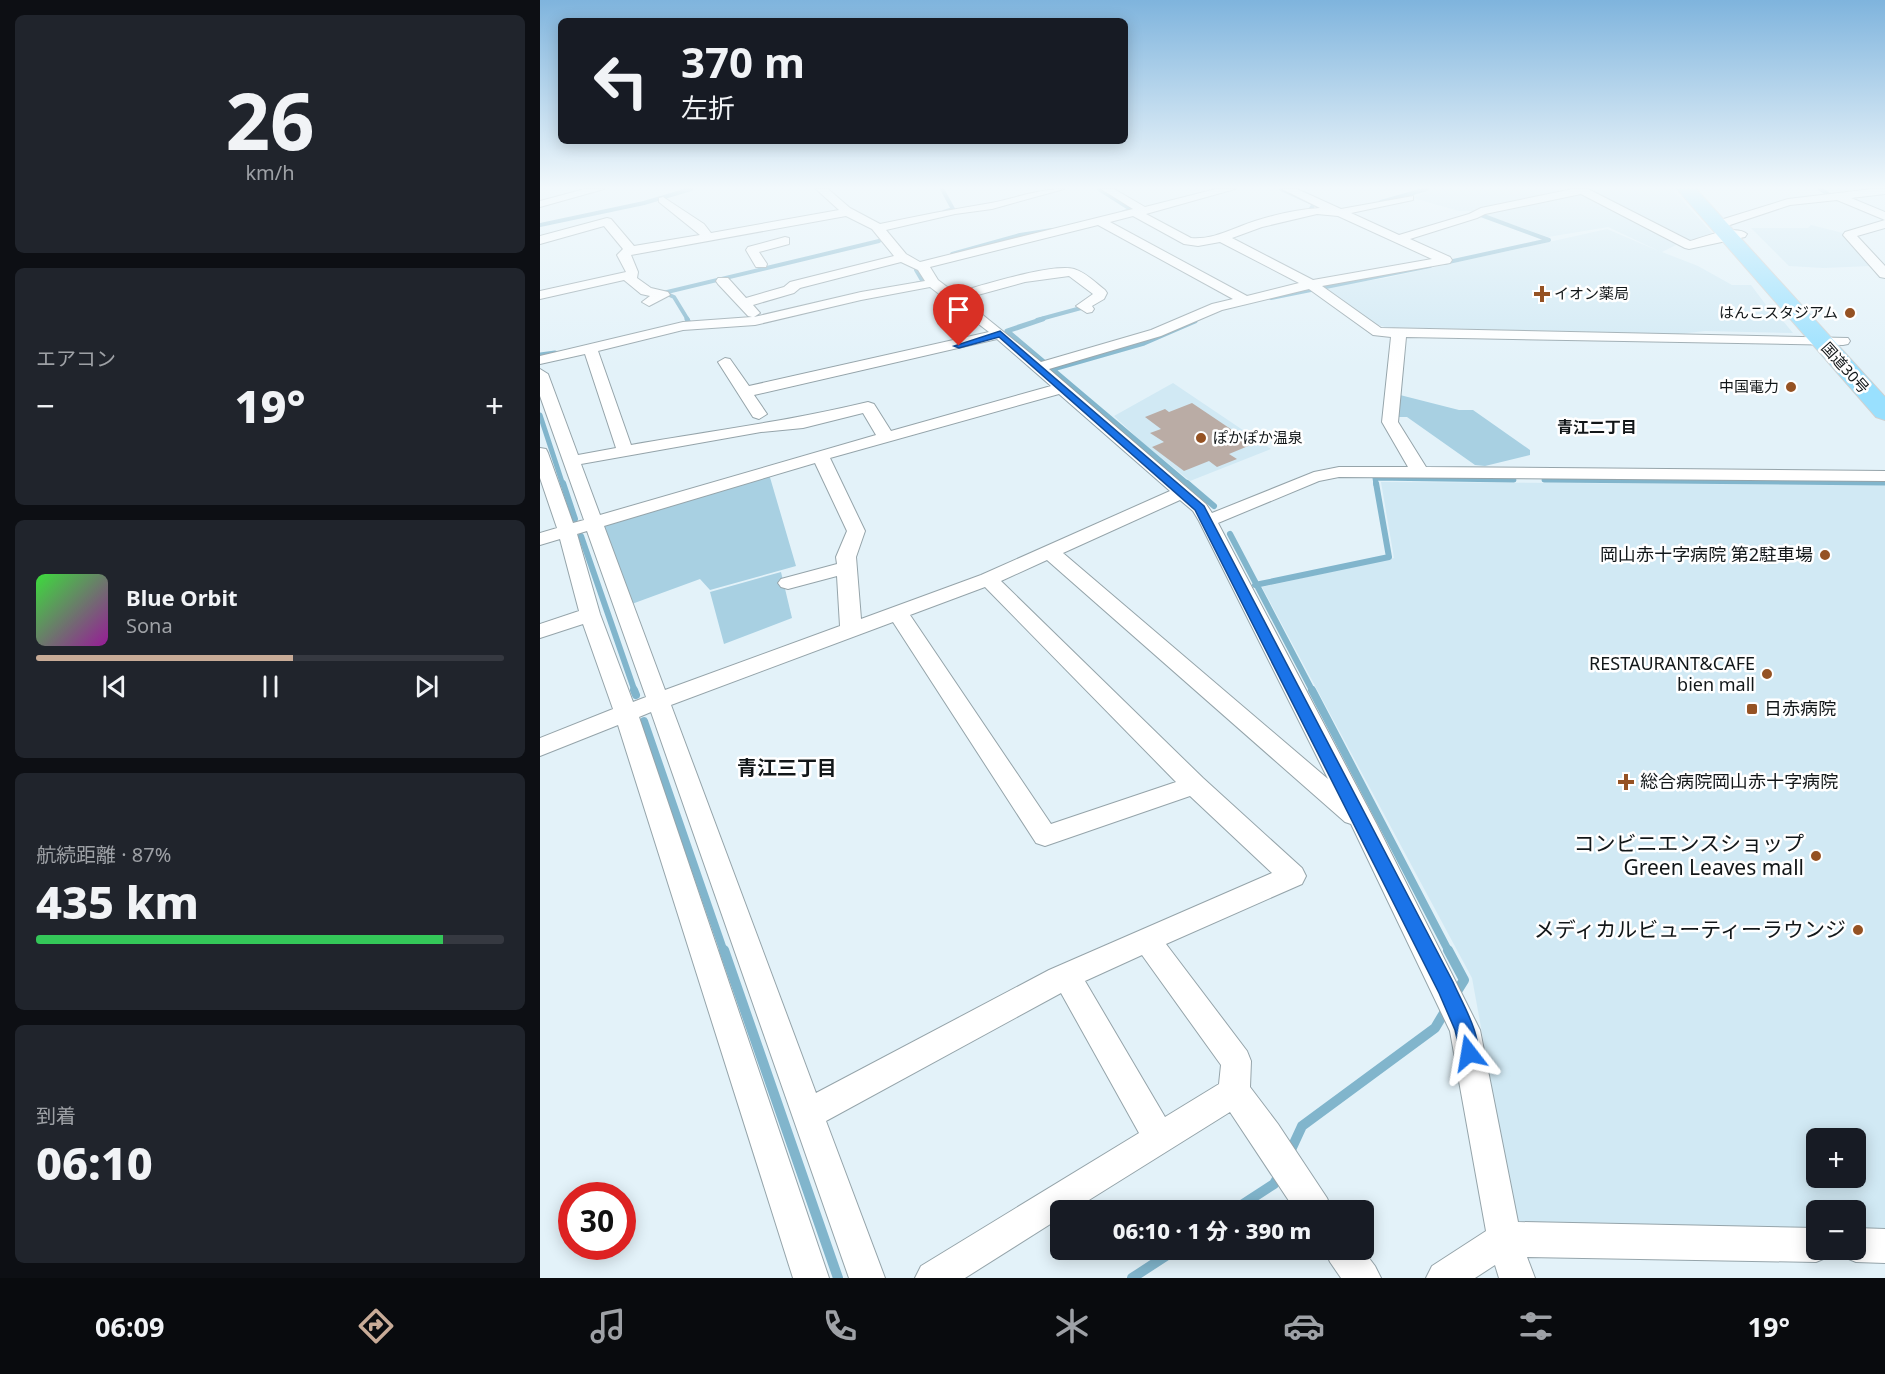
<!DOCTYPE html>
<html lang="ja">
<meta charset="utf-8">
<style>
:root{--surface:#171b24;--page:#20242c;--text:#f1f3f6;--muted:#9ea1a6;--line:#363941;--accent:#c8ab97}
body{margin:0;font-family:"Noto Sans","Noto Sans JP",sans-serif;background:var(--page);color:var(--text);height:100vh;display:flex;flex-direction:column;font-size:22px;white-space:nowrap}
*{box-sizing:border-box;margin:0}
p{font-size:20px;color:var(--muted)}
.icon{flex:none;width:33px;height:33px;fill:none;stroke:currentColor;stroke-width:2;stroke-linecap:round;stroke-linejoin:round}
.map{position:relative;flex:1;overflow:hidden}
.panel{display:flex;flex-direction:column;gap:15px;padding:15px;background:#0d0f14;width:540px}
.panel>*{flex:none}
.hud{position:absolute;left:18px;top:18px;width:570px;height:126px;border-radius:9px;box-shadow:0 3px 15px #0003;background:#171b24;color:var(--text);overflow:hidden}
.buttons{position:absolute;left:1266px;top:1128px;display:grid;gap:12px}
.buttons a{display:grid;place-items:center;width:60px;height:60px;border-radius:9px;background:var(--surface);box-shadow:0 3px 15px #0003;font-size:30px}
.speed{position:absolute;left:18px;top:1182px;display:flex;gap:12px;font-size:30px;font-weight:700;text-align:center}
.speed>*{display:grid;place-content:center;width:78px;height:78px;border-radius:50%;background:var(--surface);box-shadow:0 3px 15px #0003;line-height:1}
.speed .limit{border:9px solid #d22;background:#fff;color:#111}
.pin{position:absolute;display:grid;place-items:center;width:51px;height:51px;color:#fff;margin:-62px -26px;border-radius:50% 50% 50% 0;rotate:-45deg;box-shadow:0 0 6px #0007}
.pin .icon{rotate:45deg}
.me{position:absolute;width:66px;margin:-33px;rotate:346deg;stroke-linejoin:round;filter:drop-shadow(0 0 4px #0008)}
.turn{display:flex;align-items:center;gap:21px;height:126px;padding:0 24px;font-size:27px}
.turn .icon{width:78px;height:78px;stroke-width:2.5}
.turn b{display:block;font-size:42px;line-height:51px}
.big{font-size:45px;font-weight:800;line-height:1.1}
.panel .tile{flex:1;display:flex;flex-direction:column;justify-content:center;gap:9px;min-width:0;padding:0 21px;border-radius:9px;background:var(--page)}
.panel .dial{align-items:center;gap:0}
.dial b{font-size:78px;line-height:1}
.song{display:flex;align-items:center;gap:18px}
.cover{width:72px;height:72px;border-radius:9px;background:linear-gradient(135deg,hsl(120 70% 55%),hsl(300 70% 35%))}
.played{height:6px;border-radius:3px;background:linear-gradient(90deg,var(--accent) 55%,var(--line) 55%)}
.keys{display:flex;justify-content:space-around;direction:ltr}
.heat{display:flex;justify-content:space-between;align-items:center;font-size:33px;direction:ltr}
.charge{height:9px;border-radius:4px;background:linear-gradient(90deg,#34c759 87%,var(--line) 0)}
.trip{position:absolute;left:510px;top:1200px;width:324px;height:60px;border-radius:9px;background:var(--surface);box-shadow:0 3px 15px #0003;font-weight:800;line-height:60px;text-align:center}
.dock{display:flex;height:96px;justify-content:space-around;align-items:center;background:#090b0e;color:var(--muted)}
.dock .icon{width:42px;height:42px}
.dock .selected{color:var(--accent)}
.dock b{font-size:27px;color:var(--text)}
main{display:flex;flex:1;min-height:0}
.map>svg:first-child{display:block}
</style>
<main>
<section class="panel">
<div class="tile dial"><b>26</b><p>km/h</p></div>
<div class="tile"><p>エアコン</p>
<div class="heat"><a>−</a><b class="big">19°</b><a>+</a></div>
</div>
<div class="tile">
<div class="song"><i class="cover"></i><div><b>Blue Orbit</b><p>Sona</p></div></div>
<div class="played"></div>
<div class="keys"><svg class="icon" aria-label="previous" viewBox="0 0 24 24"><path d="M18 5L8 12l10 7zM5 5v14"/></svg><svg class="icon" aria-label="pause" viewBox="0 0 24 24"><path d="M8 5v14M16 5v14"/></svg><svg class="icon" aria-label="next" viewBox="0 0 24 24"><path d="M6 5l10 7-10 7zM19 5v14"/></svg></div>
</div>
<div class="tile"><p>航続距離 · 87%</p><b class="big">435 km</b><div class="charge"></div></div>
<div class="tile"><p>到着</p><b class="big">06:10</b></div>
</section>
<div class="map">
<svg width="1345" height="1278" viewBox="0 0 1345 1278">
<rect width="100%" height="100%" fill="#e3f2f9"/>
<path fill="#d1e9f4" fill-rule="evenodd" d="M893 189 1045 191 1132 189 1173 234 1138 244 1122 252 1158 266 1192 285H1211L1226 305 1238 315 1253 333 1165 331 1139 334 845 327 835 324 784 290 785 287 846 278 1067 229 1121 252 1068 227 1008 237 933 211H919L873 198Z
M1271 225 1303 233 1331 266 1283 268 1249 266 1211 228H1268Z
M633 383 731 449 650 481 604 444 574 416Z
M841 482 1345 485V1230H1316V1210H1276V1229L977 1225 932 978 722 587 854 558ZM1276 1138H1316V1178H1276Z"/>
<path fill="#a8d0e2" d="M860 395 919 410H933L990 450V455L945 466 935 465 867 417H859Z
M229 474 256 566 170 590 160 579 89 605 62 528 69 521Z
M241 572 252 618 184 644 170 592Z"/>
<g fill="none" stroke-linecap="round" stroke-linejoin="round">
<path stroke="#81b5cc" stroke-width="4" d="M402 189 413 209 404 212
M559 189 592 210 584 212
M741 189 774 204 770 210
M1280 189 1287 193
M841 202 887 189
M0 225 104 203 151 189
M412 254 480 235 512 230
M904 263 1009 240 941 215
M376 270 383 282 376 284
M123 293 339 241
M125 293 134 297 148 320
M731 298 890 266
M497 320 541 308"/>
<path stroke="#81b5cc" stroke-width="5" d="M147 319 149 323
M503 319 467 331 649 485
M0 355 15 353
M513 369 604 343 655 321
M0 415 23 485
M1004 480 1345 483
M836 485 835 478 974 480"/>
<path stroke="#81b5cc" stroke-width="6" d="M23 483 35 519
M647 483 674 506
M690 534 773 692
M41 536 95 692
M715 585 849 557 836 483"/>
<path stroke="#81b5cc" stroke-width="8" d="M94 690 96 695
M772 690 909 952
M104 721 184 952"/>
<path stroke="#81b5cc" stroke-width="10" d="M184 950 298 1278
M908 950 924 980 914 996
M750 1152 762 1126 895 1028 907 1008
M694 1210 734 1184 740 1173
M592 1278 635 1250"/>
</g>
<path fill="#baaca5" d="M652 403 713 444 689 454 697 459 677 467 669 461 644 471 612 447 624 442 610 433 621 429 605 417 625 409 629 412Z"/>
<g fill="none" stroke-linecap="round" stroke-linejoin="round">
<defs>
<path id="street" d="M45 189H64L0 207V201Z
M276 189H288L310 208 340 224C377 216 414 209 451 203 476 198 499 189 524 189L452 209 415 214 346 230 366 254 380 262 593 209 561 189H574L605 207 676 189H695L606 214 651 238C674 240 693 228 715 221 734 215 759 209 780 208L742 189H757L801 209 873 196V200L811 213 859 235 929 214 941 208 1033 189H1048L1150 241C1165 237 1195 224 1207 234L1205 237 1149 249 1145 248 1041 194 945 214 937 218 870 239 910 257 912 260 910 263 782 286 841 328 1308 338 1310 341 1308 344 1303 345 866 337 858 422 886 467 1345 471V481L799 477 779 481 678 523 836 823 940 1030 978 1222 1276 1228V1250H1291L1288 1257 1276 1262 987 1257 995 1278H959L955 1265 935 1278H886L892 1266 946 1231 910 1031 811 824 805 822 507 560 461 581 663 778 762 868 766 876 762 884 626 944 707 1051 711 1061 710 1087 738 1124 787 1198 792 1210H755L690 1112 533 1210H520V1218L425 1278H375L381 1266 599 1133 521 993 286 1121 345 1278H309L111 712 99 717 289 1278H253L78 725 0 756V738L73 709 43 624 0 638V624L39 611 20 539 0 545V533L17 528 0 478V448L6 449 8 453 33 523 44 520 0 396V369L8 374 38 455 76 448 45 354 0 364V356L143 322 212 317 208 316 178 284 176 281 178 278H188L206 298 244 287 250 282 354 256 332 229 306 216 91 255 98 272 97 278 111 288 128 292 130 295 109 306 102 302 110 296 101 294 84 280 0 299V291L86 272 77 255 83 249 64 226 0 244V236L67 218 71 219 94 246 160 235 119 202V198L123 197 164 224 171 233 299 210ZM777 214 798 216 892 259 773 280 692 238 722 227ZM593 216 644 244 658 246 680 242 759 283 707 296 570 222ZM558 225 693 299 672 304 611 330 501 362 423 299 485 282 529 276 553 294 536 306 547 313 552 312 554 309 552 306 564 299 567 293 565 290C556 283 545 272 534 269 512 263 440 286 415 293L398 280 390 267ZM361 262 378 270 385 281 321 292 214 317 220 313 213 305 254 293 260 288ZM390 287 449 332 209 386 190 359 185 358 178 362 213 417 219 419 227 414 214 395 457 339 511 386 351 431 334 404 328 402C250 421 170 431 91 445L58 351 143 330 215 325 321 300ZM769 289 833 335 851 337 842 422 868 467H799L774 472 672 513 666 504 509 369 621 336 682 310ZM519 394 630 491 441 575 321 619 316 557 325 531 290 458ZM323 413 336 435 60 515 41 464 221 432 263 428ZM275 463 307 531 296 557 297 564 241 579 238 583 241 587 248 589 297 576 300 626 125 690 64 526ZM640 500 653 511 659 521 788 779 523 553ZM47 531 106 697 93 702 60 614 37 534ZM445 587 636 782 511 824 370 615ZM353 622 496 843 505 846 650 796 732 873 509 970 276 1093 131 705ZM602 955 681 1065 679 1084 625 1117 545 981Z
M1332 189H1345V194L1311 198 1345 212V220L1297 200 1250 205 1178 229 1172 225 1174 222 1248 199Z
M1345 220V228L1317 236 1345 266V278L1340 277 1303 235 1305 232Z
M245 237 249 238V244L219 252 227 264 226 267H216L206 250 208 247Z
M1316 1228 1345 1229V1263L1316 1262 1304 1257 1301 1250H1316Z
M785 1250H823L835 1266 841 1278H801L790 1262Z"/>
<path id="highway" d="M1137 189H1156L1345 397V420L1336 417Z"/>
</defs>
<use href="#street" stroke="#95a4aa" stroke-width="2"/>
<use href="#highway" stroke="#d0d1d1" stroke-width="2"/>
<use href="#street" fill="#fff" fill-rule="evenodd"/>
<use href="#highway" fill="#99e0fe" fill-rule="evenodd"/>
</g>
<linearGradient id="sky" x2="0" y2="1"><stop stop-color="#7fb4dd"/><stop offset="0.51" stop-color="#f2f9fc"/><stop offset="1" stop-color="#f2f9fc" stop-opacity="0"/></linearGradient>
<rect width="1345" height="368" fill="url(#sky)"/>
<path fill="#1a73e8" stroke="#114b97" stroke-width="1.5" d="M460 331 664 506 913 982C921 1001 945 1040 936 1060L929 1063 922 1060 915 1030 899 993 655 510 459 337 419 348 414 346Z"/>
<g fill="#955223" stroke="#fff" stroke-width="2">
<path d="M999 285h6v6h6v6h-6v6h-6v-6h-6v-6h6z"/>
<circle cx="1310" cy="313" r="6"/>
<circle cx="1251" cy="387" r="6"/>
<circle cx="661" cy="438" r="6"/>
<circle cx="1285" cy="555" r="6"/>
<circle cx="1227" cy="674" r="6"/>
<rect x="1206" y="703" width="12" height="12" rx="3"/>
<path d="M1083 773h6v6h6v6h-6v6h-6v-6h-6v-6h6z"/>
<circle cx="1276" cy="856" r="6"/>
<circle cx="1318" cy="930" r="6"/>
</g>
<g text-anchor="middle" stroke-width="5" stroke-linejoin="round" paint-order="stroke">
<g font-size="15" fill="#121719" stroke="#fff" text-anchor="start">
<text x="1014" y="299">イオン薬局</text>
<text x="1298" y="318" text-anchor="end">はんこスタジアム</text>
<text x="1239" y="392" text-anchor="end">中国電力</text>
<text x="673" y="443">ぽかぽか温泉</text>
</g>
<g font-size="15" fill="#121719" stroke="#fff">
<text transform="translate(1305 368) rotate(48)" y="5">国道30号</text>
</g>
<g font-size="16" font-weight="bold" fill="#121719" stroke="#fff">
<text x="1057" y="433">青江二丁目</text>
</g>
<g font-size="18" fill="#121719" stroke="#fff" text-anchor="end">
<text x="1273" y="561">岡山赤十字病院 第2駐車場</text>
<text x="1215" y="670">RESTAURANT&amp;CAFE<tspan x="1215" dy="21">bien mall</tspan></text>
<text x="1224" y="715" text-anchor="start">日赤病院</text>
<text x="1100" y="788" text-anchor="start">総合病院岡山赤十字病院</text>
</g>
<g font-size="20" font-weight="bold" fill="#121719" stroke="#fff">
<text x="247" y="775">青江三丁目</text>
</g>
<g font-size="21" fill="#121719" stroke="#fff" text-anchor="end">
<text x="1264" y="851">コンビニエンスショップ<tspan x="1264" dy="24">Green Leaves mall</tspan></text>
<text x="1306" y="937">メディカルビューティーラウンジ</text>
</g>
</g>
</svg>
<div class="buttons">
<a>+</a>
<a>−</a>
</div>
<div class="speed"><div class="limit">30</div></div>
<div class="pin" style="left:419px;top:346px;background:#d93025"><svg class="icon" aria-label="arrive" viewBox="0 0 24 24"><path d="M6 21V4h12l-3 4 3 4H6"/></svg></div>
<svg class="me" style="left:929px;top:1053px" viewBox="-20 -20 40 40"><path d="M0-17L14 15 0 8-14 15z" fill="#1a73e8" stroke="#fff" stroke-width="4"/></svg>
<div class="trip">06:10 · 1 分 · 390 m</div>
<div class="hud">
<div class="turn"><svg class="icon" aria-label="left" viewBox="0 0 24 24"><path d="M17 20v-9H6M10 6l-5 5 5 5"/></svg><div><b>370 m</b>左折</div></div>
</div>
</div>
</main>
<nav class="dock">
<b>06:09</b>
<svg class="icon selected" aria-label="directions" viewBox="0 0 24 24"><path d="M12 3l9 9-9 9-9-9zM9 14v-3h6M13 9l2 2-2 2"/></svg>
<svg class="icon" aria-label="music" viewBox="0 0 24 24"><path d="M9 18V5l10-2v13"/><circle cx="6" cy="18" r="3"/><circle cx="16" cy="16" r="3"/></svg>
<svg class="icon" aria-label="phone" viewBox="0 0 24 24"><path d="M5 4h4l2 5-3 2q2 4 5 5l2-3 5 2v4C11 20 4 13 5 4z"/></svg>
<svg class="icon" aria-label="climate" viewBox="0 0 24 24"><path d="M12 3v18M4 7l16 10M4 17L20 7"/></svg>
<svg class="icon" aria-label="car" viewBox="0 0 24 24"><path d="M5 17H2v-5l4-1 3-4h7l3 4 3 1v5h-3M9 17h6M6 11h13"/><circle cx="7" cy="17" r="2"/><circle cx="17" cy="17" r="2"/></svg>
<svg class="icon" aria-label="filters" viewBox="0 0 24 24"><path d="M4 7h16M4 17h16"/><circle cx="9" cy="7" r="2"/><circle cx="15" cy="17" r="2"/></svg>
<b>19°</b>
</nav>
